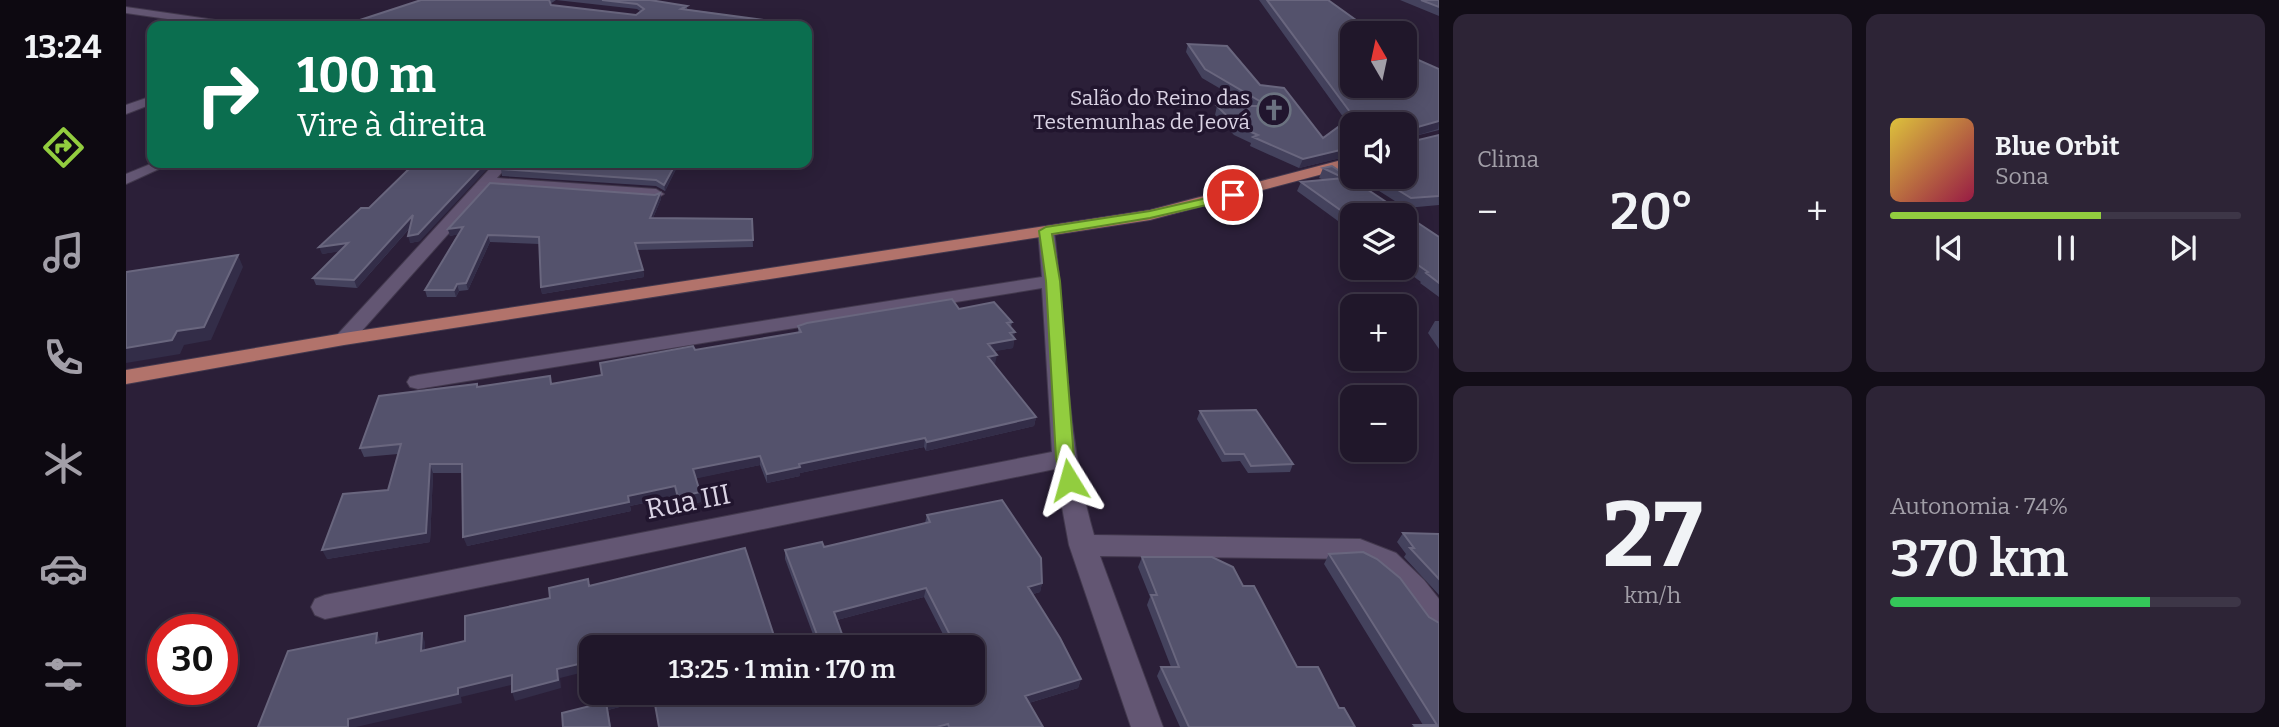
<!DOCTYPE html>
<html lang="pt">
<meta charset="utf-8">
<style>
:root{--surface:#20172a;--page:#2d2436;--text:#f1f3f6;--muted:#a29fa8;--line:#3d3647;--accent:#92cd3f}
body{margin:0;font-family:Bitter,serif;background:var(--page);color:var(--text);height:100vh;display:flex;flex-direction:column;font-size:26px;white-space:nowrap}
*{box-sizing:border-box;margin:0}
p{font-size:23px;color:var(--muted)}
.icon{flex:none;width:38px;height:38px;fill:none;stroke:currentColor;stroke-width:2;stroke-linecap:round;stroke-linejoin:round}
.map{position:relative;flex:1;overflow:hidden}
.drawer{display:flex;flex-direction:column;gap:14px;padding:14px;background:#120d17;width:840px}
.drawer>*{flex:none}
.banner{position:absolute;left:21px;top:21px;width:665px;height:147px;border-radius:14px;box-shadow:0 4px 18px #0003,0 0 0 2px var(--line);background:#0b6e4f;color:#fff;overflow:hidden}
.needle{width:46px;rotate:351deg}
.buttons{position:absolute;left:1214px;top:21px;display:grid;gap:14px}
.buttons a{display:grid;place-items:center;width:77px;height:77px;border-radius:14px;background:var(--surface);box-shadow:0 4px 18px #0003,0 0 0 2px var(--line);font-size:35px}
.speed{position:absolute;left:21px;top:614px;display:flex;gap:14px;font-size:35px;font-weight:700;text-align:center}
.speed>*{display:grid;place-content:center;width:91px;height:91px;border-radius:50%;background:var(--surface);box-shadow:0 4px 18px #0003,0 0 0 2px var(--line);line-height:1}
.speed .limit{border:10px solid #d22;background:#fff;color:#111}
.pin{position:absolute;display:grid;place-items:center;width:60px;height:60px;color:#fff;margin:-30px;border:4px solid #fff;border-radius:50%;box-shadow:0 2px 7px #0007}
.me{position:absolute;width:77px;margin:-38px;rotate:352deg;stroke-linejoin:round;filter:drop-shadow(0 0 5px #0008)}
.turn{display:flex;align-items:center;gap:24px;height:147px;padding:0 35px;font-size:32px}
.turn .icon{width:91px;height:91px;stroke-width:2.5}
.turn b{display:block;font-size:49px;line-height:60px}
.big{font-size:52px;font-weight:600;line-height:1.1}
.drawer .widget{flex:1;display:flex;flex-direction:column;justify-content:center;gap:10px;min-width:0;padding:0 24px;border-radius:14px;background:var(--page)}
.drawer .dial{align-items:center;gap:0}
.dial b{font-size:91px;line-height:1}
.song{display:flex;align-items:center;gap:21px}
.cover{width:84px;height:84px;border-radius:10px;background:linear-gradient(135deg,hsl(50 70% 55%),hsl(340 70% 35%))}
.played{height:7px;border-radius:4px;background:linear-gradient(90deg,var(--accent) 60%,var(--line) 60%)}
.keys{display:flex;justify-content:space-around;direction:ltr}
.heat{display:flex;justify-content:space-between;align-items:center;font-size:38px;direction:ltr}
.charge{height:10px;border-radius:5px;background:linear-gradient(90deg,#34c759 74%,var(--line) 0)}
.drawer .tiles{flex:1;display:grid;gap:14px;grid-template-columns:repeat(2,1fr)}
.trip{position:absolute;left:453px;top:635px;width:406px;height:70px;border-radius:14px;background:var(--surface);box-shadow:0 4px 18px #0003,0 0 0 2px var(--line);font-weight:600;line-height:70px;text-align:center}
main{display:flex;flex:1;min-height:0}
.tab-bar{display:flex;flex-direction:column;width:126px;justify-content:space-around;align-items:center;background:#0d0911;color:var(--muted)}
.tab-bar .icon{width:49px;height:49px}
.tab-bar .on{color:var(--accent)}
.tab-bar b{font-size:32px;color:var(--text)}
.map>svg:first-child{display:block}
</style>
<main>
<nav class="tab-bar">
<b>13:24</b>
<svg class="icon on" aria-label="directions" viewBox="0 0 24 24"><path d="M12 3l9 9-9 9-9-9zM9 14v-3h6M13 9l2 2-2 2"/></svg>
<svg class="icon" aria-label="music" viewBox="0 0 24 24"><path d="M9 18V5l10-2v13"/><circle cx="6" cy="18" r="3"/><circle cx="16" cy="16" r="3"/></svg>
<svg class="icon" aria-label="phone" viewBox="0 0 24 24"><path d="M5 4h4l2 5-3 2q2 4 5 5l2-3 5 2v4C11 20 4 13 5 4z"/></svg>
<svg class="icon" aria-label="climate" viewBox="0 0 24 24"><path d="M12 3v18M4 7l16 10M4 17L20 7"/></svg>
<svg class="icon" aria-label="car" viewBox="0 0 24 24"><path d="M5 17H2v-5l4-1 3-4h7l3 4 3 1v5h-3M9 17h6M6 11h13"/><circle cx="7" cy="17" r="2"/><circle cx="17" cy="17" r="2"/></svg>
<svg class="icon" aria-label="filters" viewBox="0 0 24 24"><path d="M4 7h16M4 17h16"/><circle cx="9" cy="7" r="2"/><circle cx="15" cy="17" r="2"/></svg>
</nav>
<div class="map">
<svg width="1313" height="727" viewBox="0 0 1313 727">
<rect width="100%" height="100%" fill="#2b1f38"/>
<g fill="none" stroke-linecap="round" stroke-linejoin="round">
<defs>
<path id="minor" d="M0 7 110 23 115 26H90L0 13Z
M26 96V104L0 114V105Z
M27 163H46L0 184V174Z
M369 163H384L371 178 530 189 538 194 530 199 364 187 225 343H211L208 339 211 335Z
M920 226 928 231C941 331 939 436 968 535L1234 539 1270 553 1298 580 1313 599V634C1297 629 1290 611 1280 598 1267 581 1252 567 1232 559L974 556 1037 727H1005L943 545 929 469 199 619 189 615 185 607 189 599 199 595 926 452 916 288 292 389 284 387 281 382 284 377 292 375 916 277 912 231Z"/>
<path id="major" d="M1227 157V166L1024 220 218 345 0 384V370L218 333 1024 210Z"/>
</defs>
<use href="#minor" stroke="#43394e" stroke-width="2"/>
<use href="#major" stroke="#43394e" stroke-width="2"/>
<use href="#minor" fill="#635673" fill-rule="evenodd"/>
<use href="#major" fill="#b2736b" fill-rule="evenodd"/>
</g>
<path fill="#44425d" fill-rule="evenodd" d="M295 0H524L561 6V9L652 22V26H232L231 21ZM430 0 511 9 514 11 510 15 425 5 424 4Z
M1133 0H1202L1227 33 1313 69V130L1281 138V140L1284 142 1313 135V205L1280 208 1231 177H1279L1227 124V155L1173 168 1124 146 1125 143 1108 135 1089 115 1091 106H1124L1076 78 1060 52 1062 44 1134 85 1197 138 1220 121Z
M1274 0H1313V16Z
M1227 160V174L1221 170 1225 161Z
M289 163 294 241 284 243V228L231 288 190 285 187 278 213 251 196 254Z
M553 163 539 191 530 186 376 176 375 169Z
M1206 166 1313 237V297L1294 283 1295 282 1276 268H1279V215H1227V232L1171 191 1175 182 1198 180 1193 178 1197 168Z
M534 193 535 199 527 218 626 219 627 247 511 250 517 270 518 277 416 294 415 287 413 244 364 242 342 290 333 291 330 297H301L299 290 332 234 324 236 322 229 529 195Z
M833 309 886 322 885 327 888 338 887 348 867 351 869 364H868L910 417 908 426 800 451 798 447 674 473V476L641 483 634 465 570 478 574 492 575 502 553 506 550 496 504 506 505 511 341 546 336 473H307L304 542 201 559 262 490 272 454 238 457 234 448 352 387 426 384 476 375 569 350 672 333V326Z
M1309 321H1313V349L1302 333Z
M1074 411 1167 464 1164 472 1122 473 1114 461 1096 462 1071 419Z
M801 515 916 583 914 592 907 594 955 679 952 688 903 703 917 727H533L528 698 482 710 485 727H437L480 702 479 693 669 698 847 693 798 597 711 620 721 648H692L659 559V550L698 547 799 523Z
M1277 533 1313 534V595L1278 557 1280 554 1271 542Z
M1203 554 1313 727H1286L1288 725H1297L1198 564Z
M1016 557 1117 586 1171 667 1213 708 1229 727H1054L1031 676 1035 667H1045L1021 605 1024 597 1012 567Z"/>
<path fill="#332d48" d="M1313 121 1312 129 1279 139 1281 130Z
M1227 147V155L1173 168 1177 159Z
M359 163H367L294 241 284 243 282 236Z
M550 163H553L539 191 538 185Z
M534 193 535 199 524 225V218Z
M287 215 289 222 231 288 228 280Z
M337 227 339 233 324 236 322 229Z
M362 235 364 242 342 290 340 283Z
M222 243 224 250 196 254 193 247Z
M112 255 117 267 85 340 58 345 54 354 0 363V348L51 331Z
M517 270 518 277 416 294 415 287Z
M331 284 333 291 330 297 328 290Z
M889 332 887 348 860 353 862 344 884 333Z
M871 355 869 364 860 366 862 357Z
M910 417 908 426 800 451 801 442Z
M799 438 798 447 674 473V476L641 483V474L673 464Z
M634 456V465L568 479 567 469Z
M304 464 307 473 304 542 201 559 196 550Z
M549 486 550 496 504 506 505 511 341 546 337 537 502 496Z
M574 492 575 502 553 506 552 497Z
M916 583 914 592 900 596 902 587Z
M800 588 798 597 707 621 708 612Z
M251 633 255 642 250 643Z
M296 633 299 642V660L295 651Z
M466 661V670L434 678 435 688 389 701 386 692 431 669Z
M386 675 389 684 335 697 336 703 230 727H222V719L332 688Z
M955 679 952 688 896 705 899 696Z
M513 693H527L528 698 482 710 484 727 480 702Z"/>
<path fill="#54526c" stroke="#69667e" stroke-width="2" d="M295 0H423L425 5 510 15 518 9 511 4 476 0H524L561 6 555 9 652 22 649 26H250L231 21Z
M1141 0H1202L1248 33H1227V86H1279V54L1313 69V121L1281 130V140L1284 142 1313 135V196L1285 198 1251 177H1279V124H1227V147L1177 159 1127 137 1132 135 1111 126 1091 106H1142L1079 69 1062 44 1101 46 1134 85 1158 88 1197 138 1227 116Z
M1295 0H1313V7Z
M289 163H359L292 234 282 236 287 215 228 280 187 278 222 243 193 247 235 208H243Z
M381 163H550L538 185 530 180 375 169Z
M1206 166 1313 237V283L1300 273 1302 272 1279 256V215H1227V219L1175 182 1218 178 1197 168Z
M364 183 529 195 534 193 524 218 626 219 627 240 509 243 517 270 415 287 413 237 362 235 340 283 331 284 328 290H299L337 227 322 229Z
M112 255 78 327 51 331 46 340 0 348V272Z
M826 299 833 309 868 302 886 322 881 323 889 332 884 333 889 339 862 344 871 355 862 357 910 417 801 442 799 438 673 464 674 467 641 474 634 456 567 469 574 492 552 497 549 486 502 496 503 502 337 537 336 464H304L300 533 196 550 217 494 262 490 275 444 234 448 253 396 351 384V387L424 376 425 384 476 375 474 363 567 346 569 350 675 332 672 326 681 323Z
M1130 410 1167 464 1125 466 1118 454H1099L1074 411Z
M876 500 915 558 916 583 902 587 934 638 955 679 899 696 917 727H823L822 724 811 727H533L527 693H667L669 698 688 693H847V648H786L825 637 800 588 708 612 721 648H696L659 550 696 542 698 547 804 522 801 515Z
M1277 533 1313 534V579L1284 548H1288Z
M619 548 652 648H466V661L431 669 432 680 386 692V675L332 688V694L222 719V727H132L162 651 251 633 250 643 296 633 295 651 339 641V616L424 598 423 588 462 579 463 586Z
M1237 552 1251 559 1274 578 1303 617 1313 623V727H1290L1288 725H1311L1203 554Z
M1016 557H1086L1107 567 1117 586H1128L1171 667H1192L1213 708H1218L1229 727H1063L1035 667H1053L1025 595H1031Z
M479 693H513L480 702Z
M480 702 484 727H437L436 713Z"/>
<path fill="#92cd3f" stroke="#5f8529" stroke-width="2" d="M1107 192 1111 193V198L1024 218 926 234 934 281 948 458 952 480 949 484H936L930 458 920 281 913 231 920 227 1024 211Z"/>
<defs>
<symbol id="church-ring" viewBox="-11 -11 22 22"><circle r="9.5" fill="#21152e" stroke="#6b7280" stroke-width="1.5"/><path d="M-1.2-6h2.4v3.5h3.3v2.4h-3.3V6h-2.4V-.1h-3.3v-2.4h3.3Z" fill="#6b7280"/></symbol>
</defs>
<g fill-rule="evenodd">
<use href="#church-ring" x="1129" y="91" width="38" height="38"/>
</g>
<g text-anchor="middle" stroke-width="7" stroke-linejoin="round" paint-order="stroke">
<g font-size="21" fill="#dad3e4" stroke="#21152e" text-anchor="end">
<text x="1124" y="105">Salão do Reino das<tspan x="1124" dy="24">Testemunhas de Jeová</tspan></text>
</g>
<g font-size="28" fill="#dad3e4" stroke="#21152e">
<text transform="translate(562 501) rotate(-11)" y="10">Rua III</text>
</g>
</g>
</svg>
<div class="buttons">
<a><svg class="needle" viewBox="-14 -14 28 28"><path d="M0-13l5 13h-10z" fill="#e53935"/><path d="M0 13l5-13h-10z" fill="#a29fa8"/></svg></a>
<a><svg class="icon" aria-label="sound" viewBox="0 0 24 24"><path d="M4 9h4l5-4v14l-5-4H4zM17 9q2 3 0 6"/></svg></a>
<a><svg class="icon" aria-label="layers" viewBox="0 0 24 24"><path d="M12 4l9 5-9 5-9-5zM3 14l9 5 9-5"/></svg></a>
<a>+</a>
<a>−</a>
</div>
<div class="speed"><div class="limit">30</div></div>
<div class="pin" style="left:1107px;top:195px;background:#d93025"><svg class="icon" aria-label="arrive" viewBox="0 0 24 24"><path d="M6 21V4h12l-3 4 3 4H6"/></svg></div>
<svg class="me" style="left:943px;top:480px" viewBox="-20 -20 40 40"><path d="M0-17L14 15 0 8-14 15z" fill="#92cd3f" stroke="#fff" stroke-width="4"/></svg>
<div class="trip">13:25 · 1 min · 170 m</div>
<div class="banner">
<div class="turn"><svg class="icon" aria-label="right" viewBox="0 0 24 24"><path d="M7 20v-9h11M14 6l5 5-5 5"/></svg><div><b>100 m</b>Vire à direita</div></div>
</div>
</div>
<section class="drawer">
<div class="tiles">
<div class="widget"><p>Clima</p>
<div class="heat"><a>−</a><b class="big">20°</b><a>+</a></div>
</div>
<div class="widget">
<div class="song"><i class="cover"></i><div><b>Blue Orbit</b><p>Sona</p></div></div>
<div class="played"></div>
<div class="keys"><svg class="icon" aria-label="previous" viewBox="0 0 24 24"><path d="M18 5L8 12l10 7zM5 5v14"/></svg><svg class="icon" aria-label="pause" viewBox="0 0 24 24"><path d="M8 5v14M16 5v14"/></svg><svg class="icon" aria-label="next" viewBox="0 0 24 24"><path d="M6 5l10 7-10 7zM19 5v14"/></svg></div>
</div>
<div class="widget dial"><b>27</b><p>km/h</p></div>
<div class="widget"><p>Autonomia · 74%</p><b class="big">370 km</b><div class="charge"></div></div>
</div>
</section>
</main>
